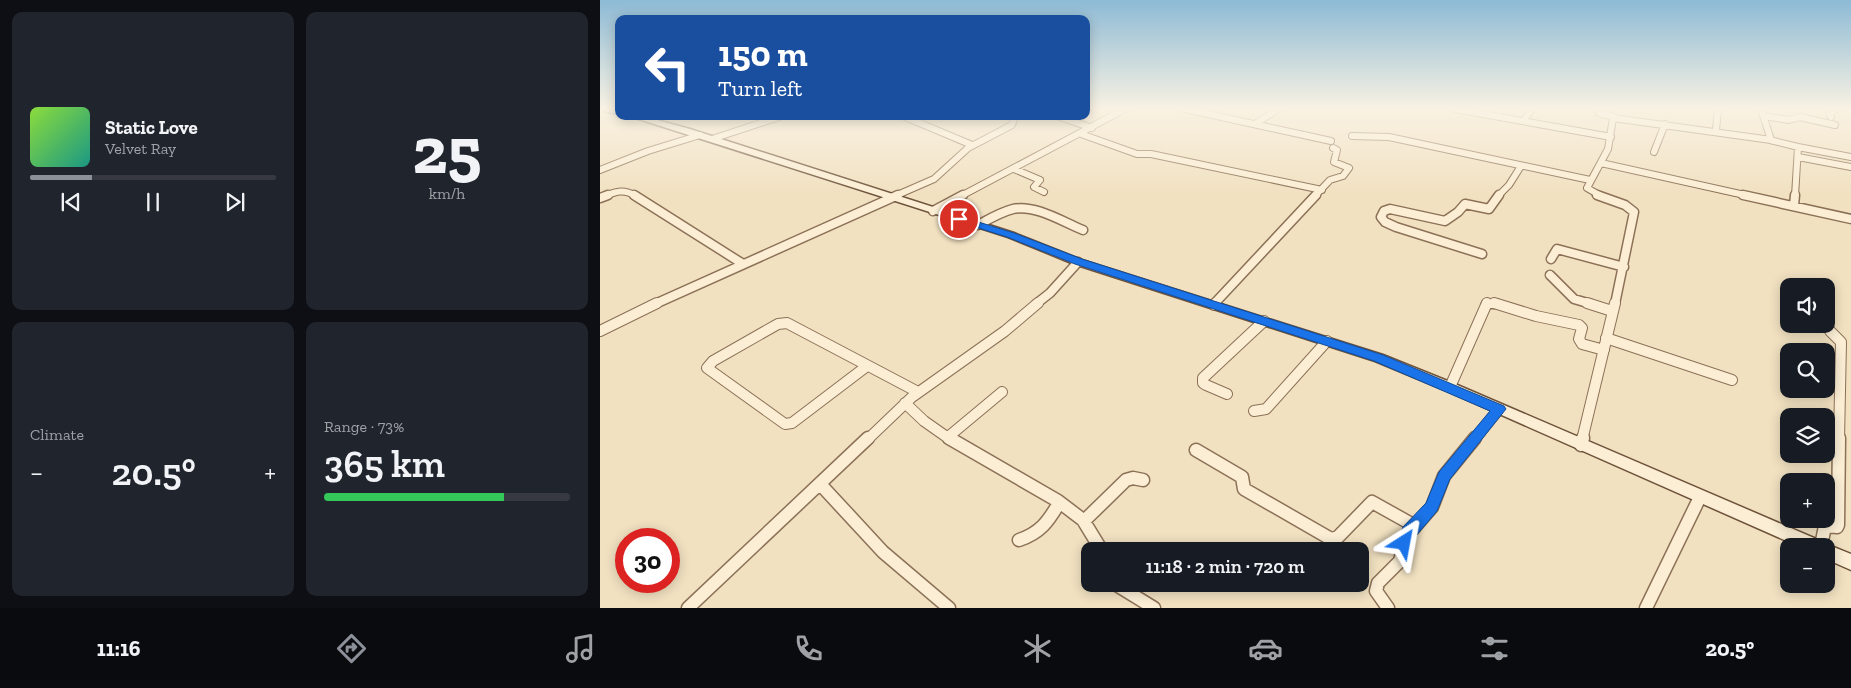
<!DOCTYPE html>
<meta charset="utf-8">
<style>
:root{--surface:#171b24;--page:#20242c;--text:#f1f3f6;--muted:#9ea1a6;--line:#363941;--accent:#8c9099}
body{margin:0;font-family:"Zilla Slab",serif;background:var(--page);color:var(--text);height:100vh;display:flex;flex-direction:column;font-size:19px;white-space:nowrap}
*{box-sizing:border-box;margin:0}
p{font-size:16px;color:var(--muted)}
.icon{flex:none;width:28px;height:28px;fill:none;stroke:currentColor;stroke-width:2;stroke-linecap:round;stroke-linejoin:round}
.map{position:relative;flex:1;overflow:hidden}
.side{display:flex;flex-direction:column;gap:12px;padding:12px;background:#0d0f14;width:600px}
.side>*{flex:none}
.guide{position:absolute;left:15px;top:15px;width:475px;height:105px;border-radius:10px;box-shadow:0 2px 12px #0003;background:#1a4fa0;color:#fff;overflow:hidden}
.fabs{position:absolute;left:1180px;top:278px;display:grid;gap:10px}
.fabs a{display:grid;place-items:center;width:55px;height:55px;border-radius:10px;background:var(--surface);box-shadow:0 2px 12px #0003;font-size:25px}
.speed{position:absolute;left:15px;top:528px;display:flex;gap:10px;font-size:25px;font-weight:700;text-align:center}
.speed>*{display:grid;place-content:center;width:65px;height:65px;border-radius:50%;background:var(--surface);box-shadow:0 2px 12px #0003;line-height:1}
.speed .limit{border:8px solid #d22;background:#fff;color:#111}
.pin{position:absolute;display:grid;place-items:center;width:42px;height:42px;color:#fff;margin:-21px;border:2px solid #fff;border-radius:50%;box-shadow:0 1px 5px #0007}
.me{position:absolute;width:55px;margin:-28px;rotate:34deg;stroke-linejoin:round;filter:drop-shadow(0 0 4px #0008)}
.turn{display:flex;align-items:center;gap:18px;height:105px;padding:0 20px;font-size:22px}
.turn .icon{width:65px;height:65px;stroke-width:2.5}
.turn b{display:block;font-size:35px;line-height:42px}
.big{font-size:38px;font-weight:600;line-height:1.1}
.side .tile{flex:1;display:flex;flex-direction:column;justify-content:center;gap:8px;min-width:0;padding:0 18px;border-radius:10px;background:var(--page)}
.side .dial{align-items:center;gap:0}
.dial b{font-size:65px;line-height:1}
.song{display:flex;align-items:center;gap:15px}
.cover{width:60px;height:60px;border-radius:8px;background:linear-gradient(135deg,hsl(90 70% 55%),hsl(170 70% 35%))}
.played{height:5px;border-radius:2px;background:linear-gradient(90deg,var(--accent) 25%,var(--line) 25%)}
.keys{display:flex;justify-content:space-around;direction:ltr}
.heat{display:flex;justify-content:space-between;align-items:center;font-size:28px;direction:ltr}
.charge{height:8px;border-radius:4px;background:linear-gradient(90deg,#34c759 73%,var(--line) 0)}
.side .tiles{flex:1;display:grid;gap:12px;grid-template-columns:repeat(2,1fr)}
.trip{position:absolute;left:481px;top:542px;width:288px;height:50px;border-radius:10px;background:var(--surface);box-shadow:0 2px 12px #0003;font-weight:600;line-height:50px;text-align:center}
.dock{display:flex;height:80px;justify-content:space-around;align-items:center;background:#090b0e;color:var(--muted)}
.dock .icon{width:35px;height:35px}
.dock .current{color:var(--accent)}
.dock b{font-size:22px;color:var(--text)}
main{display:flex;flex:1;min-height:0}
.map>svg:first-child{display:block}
</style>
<main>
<section class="side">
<div class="tiles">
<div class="tile">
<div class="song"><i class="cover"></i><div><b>Static Love</b><p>Velvet Ray</p></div></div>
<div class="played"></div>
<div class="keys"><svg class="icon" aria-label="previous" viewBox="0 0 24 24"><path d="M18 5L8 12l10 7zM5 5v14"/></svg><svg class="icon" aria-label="pause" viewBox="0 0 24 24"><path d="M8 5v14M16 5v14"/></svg><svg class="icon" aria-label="next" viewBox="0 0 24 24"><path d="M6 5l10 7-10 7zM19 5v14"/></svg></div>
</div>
<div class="tile dial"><b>25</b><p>km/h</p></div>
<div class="tile"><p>Climate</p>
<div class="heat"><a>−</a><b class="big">20.5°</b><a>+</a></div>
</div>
<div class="tile"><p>Range · 73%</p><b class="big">365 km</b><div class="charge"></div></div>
</div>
</section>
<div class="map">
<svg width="1251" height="608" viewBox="0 0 1251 608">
<rect width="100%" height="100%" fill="#f1e1c1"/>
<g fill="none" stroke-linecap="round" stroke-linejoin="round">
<defs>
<path id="street-far3" d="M585 109 731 141
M855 109 1011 137
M1000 109 999 113 1014 117
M486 110 488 109
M303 116 372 145
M457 116 492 128
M1164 116 1189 120 1200 117 1235 125
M1231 117 1229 113 1237 109
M923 121 932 109
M655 124 678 109
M1116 130 1118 109
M481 134 537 154H551L722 190
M752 136 789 137 990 180
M112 139 182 116
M1170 140 1198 147 1195 196
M1198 147 1251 157
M1054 152 1065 124
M1198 157 1251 167
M1001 163 1149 196
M414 169 440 180 434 187 444 192
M0 170 48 151 100 135
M5 196C17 191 24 189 36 196
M295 196 334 179 368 148 412 125 415 116
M361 196 525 109
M715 196 730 180 743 176 749 168 734 162 737 150 733 148
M898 196 909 185 921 166
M1001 196 987 188 1008 149 1013 118 1171 140 1161 109"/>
<path id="street-far2" d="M34 195 143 264
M997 195 1025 205 1034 212 1015 304
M1143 195 1251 219
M0 198 8 195
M1194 206 1195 195
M333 211 363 195
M378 225C389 219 401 212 413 209 435 204 463 222 483 230
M882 254 796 227 785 222 781 217 784 211 790 209 845 221 858 212 865 204 889 209 899 195
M951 259 957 249 1024 267
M950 275 974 299 991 304
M55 304 298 195
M436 304 450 293 478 262
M614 304 716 195
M886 304H898"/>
<path id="street-far1" d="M894 303 936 316 979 325 982 328 979 339 982 344 1004 350
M987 303 1012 311
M614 305 616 303
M0 331 57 303
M1230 331 1241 342 1239 440
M1006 338 1132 380
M267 366 192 423 185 424 107 368 113 361 178 324 187 323 318 392
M850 387 887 303
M627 394 606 385 603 383V378L664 321
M305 403 324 421 351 440
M654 411 666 409 727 341
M348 437 402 392
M267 440 312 397 405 331 438 303
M874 440 899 409
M982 440 1015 303"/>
<path id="street" d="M349 438 458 501 483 520 502 551
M981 445 983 438
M596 450 642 477 644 489 731 539 738 537 772 502 815 526
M221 485 283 552 349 608
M484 521 526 480 533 478 543 480
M419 540C440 533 448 522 459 503
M1221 546 1225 526 1237 527 1238 525 1239 438
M515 584 554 608
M88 608 268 438
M788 608 776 591 778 583 800 561 805 538 832 507 844 476 875 438
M1046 608 1100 497"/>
<path id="secondary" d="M3 109 19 110V114L4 111Z
M29 116H42L90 129 414 233 482 260 783 355 855 384 1221 541 1223 545 1226 544 1251 554V570L1226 559V546H1198L845 390 775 361 474 264 408 237Z"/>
</defs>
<use href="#street-far3" stroke="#8c7157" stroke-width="8"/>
<use href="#street-far2" stroke="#8c7157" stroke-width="11"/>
<use href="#street-far1" stroke="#8c7157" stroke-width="12"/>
<use href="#street" stroke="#8c7157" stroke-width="15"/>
<use href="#secondary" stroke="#6e523a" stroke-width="3"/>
<use href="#street-far3" stroke="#fbeed5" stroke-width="6"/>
<use href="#street-far2" stroke="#fbeed5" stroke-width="8"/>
<use href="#street-far1" stroke="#fbeed5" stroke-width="10"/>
<use href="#street" stroke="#fbeed5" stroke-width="12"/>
<use href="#secondary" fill="#fbeed5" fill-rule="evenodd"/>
</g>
<linearGradient id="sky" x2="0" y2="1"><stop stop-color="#8dbad5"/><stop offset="0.56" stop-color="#f9f2e3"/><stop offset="1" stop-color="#f9f2e3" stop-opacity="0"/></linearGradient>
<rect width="1251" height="194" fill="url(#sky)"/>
<path fill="#1a73e8" stroke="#114b97" d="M359 216 414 233 482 259 783 355 904 406 906 409 850 479 837 511 815 537 810 548 804 550 798 548 796 543 803 527 826 503 839 472 890 411 774 361 475 264 407 237 356 221 355 219Z"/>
</svg>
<div class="fabs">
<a><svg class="icon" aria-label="sound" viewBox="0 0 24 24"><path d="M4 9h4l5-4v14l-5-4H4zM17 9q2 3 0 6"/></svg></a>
<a><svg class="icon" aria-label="search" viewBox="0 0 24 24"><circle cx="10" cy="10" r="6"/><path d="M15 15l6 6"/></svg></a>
<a><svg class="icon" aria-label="layers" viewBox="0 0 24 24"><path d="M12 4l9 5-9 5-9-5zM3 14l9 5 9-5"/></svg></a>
<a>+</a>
<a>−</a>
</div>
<div class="speed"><div class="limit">30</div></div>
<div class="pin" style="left:359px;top:219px;background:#d93025"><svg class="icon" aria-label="arrive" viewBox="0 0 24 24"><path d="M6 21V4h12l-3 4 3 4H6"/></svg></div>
<svg class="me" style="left:804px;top:543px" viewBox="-20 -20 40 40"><path d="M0-17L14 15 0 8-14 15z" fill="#1a73e8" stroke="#fff" stroke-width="4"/></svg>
<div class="trip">11:18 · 2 min · 720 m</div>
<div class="guide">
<div class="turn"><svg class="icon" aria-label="left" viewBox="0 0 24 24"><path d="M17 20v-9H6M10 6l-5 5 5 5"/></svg><div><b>150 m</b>Turn left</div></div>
</div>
</div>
</main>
<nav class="dock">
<b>11:16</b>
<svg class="icon current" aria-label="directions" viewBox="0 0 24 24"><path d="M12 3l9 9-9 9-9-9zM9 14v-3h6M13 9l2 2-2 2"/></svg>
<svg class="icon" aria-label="music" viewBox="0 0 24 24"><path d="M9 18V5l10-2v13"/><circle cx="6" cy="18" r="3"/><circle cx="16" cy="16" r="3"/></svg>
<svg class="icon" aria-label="phone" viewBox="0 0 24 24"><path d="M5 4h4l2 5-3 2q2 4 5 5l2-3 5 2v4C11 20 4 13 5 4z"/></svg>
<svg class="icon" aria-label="climate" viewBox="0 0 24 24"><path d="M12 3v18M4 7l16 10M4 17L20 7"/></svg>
<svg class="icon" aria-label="car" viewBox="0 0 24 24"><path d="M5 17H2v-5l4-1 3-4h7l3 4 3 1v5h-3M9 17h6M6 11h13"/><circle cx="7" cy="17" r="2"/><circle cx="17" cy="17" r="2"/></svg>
<svg class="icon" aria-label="filters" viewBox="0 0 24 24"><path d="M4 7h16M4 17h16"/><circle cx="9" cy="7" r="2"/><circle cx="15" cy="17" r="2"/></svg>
<b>20.5°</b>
</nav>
